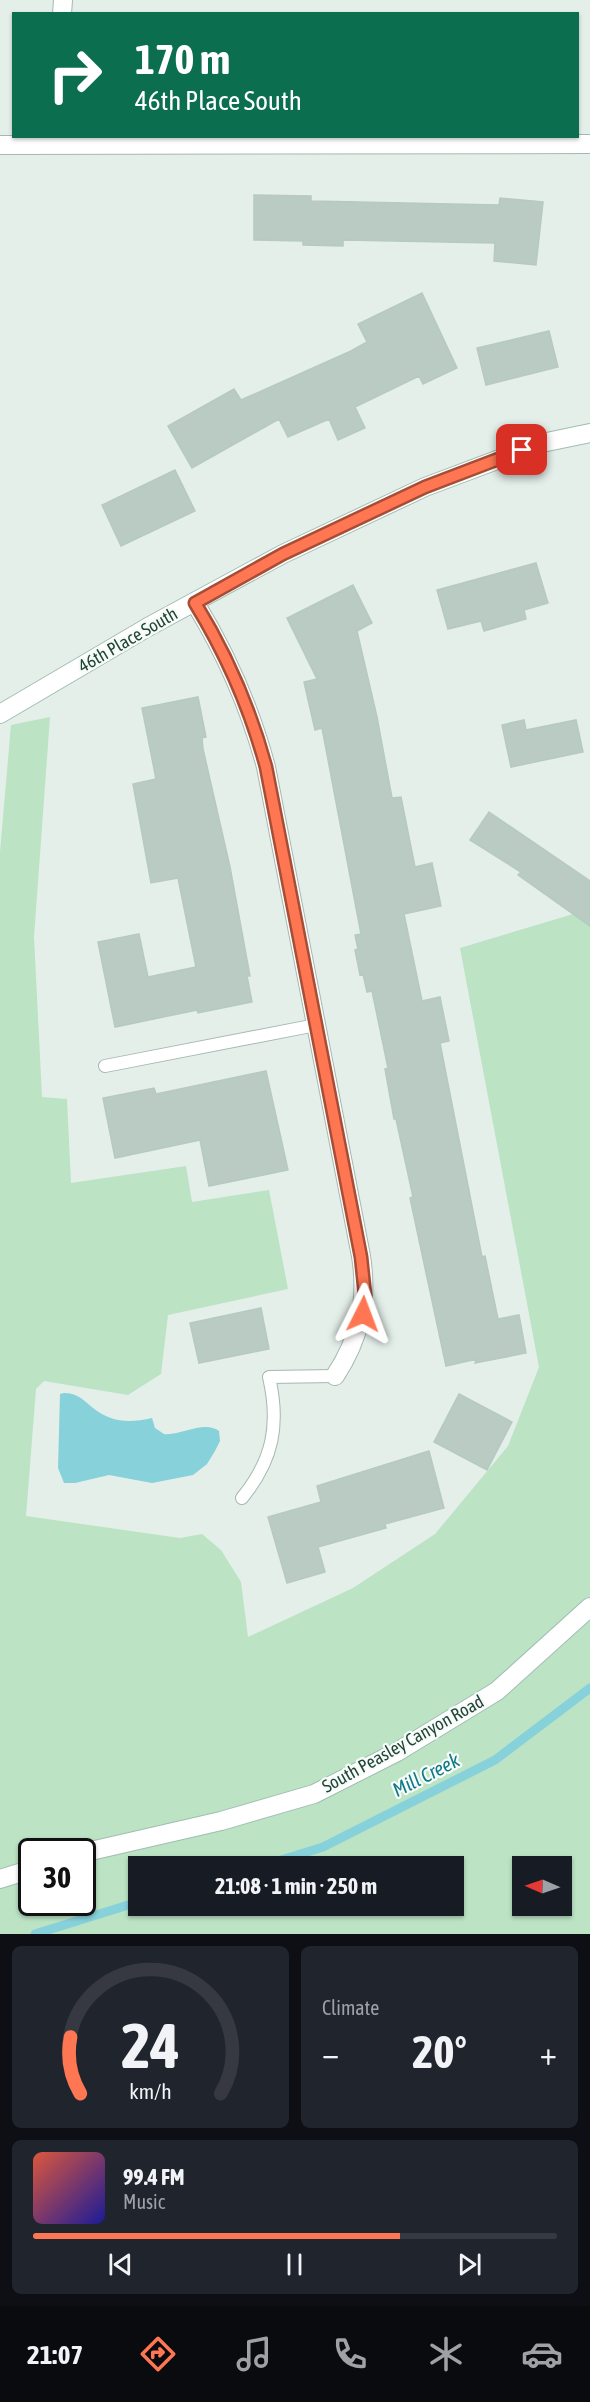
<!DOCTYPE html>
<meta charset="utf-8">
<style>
:root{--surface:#171b24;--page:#20242c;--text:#f1f3f6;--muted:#9ea1a6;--line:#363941;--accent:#ff7653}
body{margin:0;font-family:"Asap Condensed",sans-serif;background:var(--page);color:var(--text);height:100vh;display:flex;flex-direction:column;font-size:22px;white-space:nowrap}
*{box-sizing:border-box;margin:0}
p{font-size:20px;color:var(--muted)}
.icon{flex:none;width:33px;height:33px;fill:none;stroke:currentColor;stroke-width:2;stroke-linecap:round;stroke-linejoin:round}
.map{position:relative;height:1934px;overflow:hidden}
.panel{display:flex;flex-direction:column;gap:12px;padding:12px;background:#0d0f14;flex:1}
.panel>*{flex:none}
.top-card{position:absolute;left:12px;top:12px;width:567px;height:126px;border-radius:0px;box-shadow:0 2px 4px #0004;background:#0b6e4f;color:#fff;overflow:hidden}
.needle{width:39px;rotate:272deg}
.controls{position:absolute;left:512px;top:1856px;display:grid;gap:12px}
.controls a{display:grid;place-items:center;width:60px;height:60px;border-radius:0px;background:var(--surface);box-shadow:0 2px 4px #0004;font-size:30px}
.speed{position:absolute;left:18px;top:1838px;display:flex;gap:12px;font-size:30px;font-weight:700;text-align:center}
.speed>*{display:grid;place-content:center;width:78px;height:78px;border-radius:50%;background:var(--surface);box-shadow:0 2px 4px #0004;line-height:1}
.speed .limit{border:3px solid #111;border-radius:9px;background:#fff;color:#111}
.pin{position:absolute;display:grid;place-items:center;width:51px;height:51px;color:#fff;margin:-26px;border-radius:12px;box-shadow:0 3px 9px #0006}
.me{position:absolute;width:66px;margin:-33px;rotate:3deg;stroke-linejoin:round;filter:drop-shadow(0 0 4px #0008)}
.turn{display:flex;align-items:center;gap:21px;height:126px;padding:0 24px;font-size:27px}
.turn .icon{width:78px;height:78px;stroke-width:2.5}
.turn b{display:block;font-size:42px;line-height:51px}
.big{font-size:45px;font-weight:700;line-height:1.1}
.panel .tile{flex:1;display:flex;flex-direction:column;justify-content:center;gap:9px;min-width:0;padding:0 21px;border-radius:9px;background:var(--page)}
.panel .dial{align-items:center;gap:0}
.dial svg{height:156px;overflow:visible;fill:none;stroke:var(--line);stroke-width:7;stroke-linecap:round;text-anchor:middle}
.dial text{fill:var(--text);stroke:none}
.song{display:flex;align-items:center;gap:18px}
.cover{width:72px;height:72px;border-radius:9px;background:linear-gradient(135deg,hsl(10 70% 55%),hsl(240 70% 35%))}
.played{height:6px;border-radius:3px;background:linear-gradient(90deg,var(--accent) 70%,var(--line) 70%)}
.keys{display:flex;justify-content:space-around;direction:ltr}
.heat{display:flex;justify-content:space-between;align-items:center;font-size:33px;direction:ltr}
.panel .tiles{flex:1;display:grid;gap:12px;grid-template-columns:1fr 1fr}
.tile:last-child{grid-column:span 2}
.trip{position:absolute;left:128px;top:1856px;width:336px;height:60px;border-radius:0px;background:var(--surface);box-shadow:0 2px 4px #0004;font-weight:700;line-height:60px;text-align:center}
.tab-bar{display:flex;height:96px;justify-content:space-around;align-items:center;background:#090b0e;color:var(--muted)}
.tab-bar .icon{width:42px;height:42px}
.tab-bar .current{color:var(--accent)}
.tab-bar b{font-size:27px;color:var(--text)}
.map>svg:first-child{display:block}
</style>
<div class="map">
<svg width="590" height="1934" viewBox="0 0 590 1934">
<rect width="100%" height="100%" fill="#e4efea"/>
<path fill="#bbe3c4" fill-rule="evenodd" d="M50 717 34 937 42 1097 67 1099 71 1183 186 1166 192 1202 269 1190 288 1289 168 1315 161 1374 128 1395 44 1381 36 1389 26 1516 180 1538 202 1534 221 1550 241 1582 248 1637 353 1588 435 1534 508 1446 539 1367 460 948 590 909V1934H0V852L11 725ZM32 1851H82V1902H32ZM138 1866H453V1905H138ZM522 1866H561V1905H522Z"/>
<path fill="#86d1da" d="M64 1393C78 1393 83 1400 93 1408 112 1423 130 1423 152 1418L155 1428 164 1434C181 1436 204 1420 219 1431L220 1441 215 1451 207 1464 193 1475 152 1483 109 1475 75 1483H64L58 1468 60 1394Z"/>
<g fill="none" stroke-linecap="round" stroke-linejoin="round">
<path stroke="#86d1da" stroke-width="9" d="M262 1866 323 1847 495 1760 590 1688
M35 1934 138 1902"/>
</g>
<path fill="#b9cbc3" stroke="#b6cac1" stroke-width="1.5" d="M254 195 311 196V201L499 205 500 198 543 202 536 265 494 261 495 243 343 240V246L303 245V241L254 240Z
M422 293 457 368 423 384 419 376 355 407 365 428 338 440 329 419 288 437 279 419 192 468 168 426 234 389 241 400 351 351 367 342 358 324Z
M549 331 558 367 486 385 477 348Z
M175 470 195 511 121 546 102 505Z
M536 563 548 603 524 610 526 619 484 631 481 621 448 629 437 590Z
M353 585 372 623 357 631 377 717 392 798 401 797 415 867 432 863 441 906 404 914 422 1001 440 997 449 1041 440 1043 482 1257 485 1256 498 1319 519 1315 526 1353 475 1363 477 1359 446 1366 410 1198 413 1197 396 1119H394L385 1069 388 1068 372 991 367 992 363 974 360 975 355 950 358 949 355 935 361 934 322 728 315 730 304 682 317 679 287 618Z
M198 697 206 737 202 738 203 749 230 867 250 976H247L252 1002 198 1013 197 1010 115 1027 98 942 139 934 148 977 196 967 178 878 151 883 133 784 156 779 142 708Z
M524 720 526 730 576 720 583 752 511 767 502 725Z
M489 812 590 881V926L518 875 521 872 470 840Z
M266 1071 288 1170 209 1186 200 1140 115 1158 103 1098 154 1088 156 1094Z
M261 1308 269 1349 199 1363 190 1323Z
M459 1394 512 1422 487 1470 434 1442Z
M429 1451 444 1508 385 1524 386 1528 318 1547 325 1572 287 1583 268 1517 321 1502 317 1486Z"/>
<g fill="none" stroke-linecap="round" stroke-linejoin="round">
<defs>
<path id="lane" d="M105 1066 316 1025
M242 1498C273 1460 280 1425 269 1377L335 1376"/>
<path id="street" d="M62 14 63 0
M0 145 590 144
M195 603C227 655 250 708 266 767L361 1256C368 1301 360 1338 335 1376"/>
<path id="secondary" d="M0 714 148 627 283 554 425 487 542 443 590 433
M82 1853 221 1821 314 1794 397 1752 497 1691 590 1607
M0 1879 32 1869"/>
</defs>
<use href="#lane" stroke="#a6b8b1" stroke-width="14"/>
<use href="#street" stroke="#a6b8b1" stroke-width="20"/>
<use href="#secondary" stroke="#a1bdb2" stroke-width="20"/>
<use href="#lane" stroke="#fff" stroke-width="12"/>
<use href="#street" stroke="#fff" stroke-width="18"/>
<use href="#secondary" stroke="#fff" stroke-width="18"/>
</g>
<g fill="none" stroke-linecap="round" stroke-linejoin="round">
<defs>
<path id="route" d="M363 1314 365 1295 361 1257 266 767C250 708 227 655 195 603L283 554 425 487 522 450"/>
</defs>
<use href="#route" stroke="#a64d36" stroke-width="15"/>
<use href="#route" stroke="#ff7653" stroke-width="10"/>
</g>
<g text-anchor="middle" stroke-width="4.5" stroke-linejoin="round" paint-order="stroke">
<g font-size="18" fill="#214439" stroke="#f6fbf8">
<text transform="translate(128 640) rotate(-30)" y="6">46th Place South</text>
<text transform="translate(403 1744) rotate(-29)" y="6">South Peasley Canyon Road</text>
</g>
<g font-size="20" font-style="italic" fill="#127988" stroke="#f6fbf8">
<text transform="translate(426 1775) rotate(-27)" y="7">Mill Creek</text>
</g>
</g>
</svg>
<div class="controls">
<a><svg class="needle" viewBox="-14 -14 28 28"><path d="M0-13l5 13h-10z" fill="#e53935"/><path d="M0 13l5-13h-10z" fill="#9ea1a6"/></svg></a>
</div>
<div class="speed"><div class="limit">30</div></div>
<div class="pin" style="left:522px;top:450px;background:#d93025"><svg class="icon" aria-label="arrive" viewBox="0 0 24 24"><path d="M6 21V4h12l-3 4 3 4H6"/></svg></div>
<svg class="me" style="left:363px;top:1314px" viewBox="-20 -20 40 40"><path d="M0-17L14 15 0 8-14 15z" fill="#ff7653" stroke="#fff" stroke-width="4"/></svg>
<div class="trip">21:08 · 1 min · 250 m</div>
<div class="top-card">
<div class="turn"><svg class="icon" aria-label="right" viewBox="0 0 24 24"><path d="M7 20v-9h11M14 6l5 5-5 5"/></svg><div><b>170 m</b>46th Place South</div></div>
</div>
</div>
<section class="panel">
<div class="tiles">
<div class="tile dial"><svg viewBox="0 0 100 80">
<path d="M14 69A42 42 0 1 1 86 69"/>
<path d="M14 69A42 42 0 0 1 9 40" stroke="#ff7653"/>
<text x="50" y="56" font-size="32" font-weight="700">24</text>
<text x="50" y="72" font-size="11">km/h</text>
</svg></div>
<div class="tile"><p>Climate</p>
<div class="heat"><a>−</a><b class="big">20°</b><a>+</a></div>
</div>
<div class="tile">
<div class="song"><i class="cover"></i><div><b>99.4 FM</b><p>Music</p></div></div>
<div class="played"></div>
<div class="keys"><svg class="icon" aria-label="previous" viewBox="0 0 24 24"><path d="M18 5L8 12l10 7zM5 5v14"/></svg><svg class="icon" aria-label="pause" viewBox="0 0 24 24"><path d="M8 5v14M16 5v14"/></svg><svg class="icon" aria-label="next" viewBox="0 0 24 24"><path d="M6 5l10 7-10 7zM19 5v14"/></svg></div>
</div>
</div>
</section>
<nav class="tab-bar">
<b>21:07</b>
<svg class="icon current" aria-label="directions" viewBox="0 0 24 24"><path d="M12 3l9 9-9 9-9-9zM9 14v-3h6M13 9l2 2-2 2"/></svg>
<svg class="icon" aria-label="music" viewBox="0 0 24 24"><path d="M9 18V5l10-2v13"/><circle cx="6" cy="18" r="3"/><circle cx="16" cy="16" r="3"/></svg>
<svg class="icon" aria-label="phone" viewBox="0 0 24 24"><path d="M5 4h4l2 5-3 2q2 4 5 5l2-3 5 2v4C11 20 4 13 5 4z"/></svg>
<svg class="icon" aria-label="climate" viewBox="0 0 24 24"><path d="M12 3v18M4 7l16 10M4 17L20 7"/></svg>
<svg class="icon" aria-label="car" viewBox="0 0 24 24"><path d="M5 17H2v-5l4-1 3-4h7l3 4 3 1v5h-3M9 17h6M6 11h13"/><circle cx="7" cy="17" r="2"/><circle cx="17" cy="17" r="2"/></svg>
</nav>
